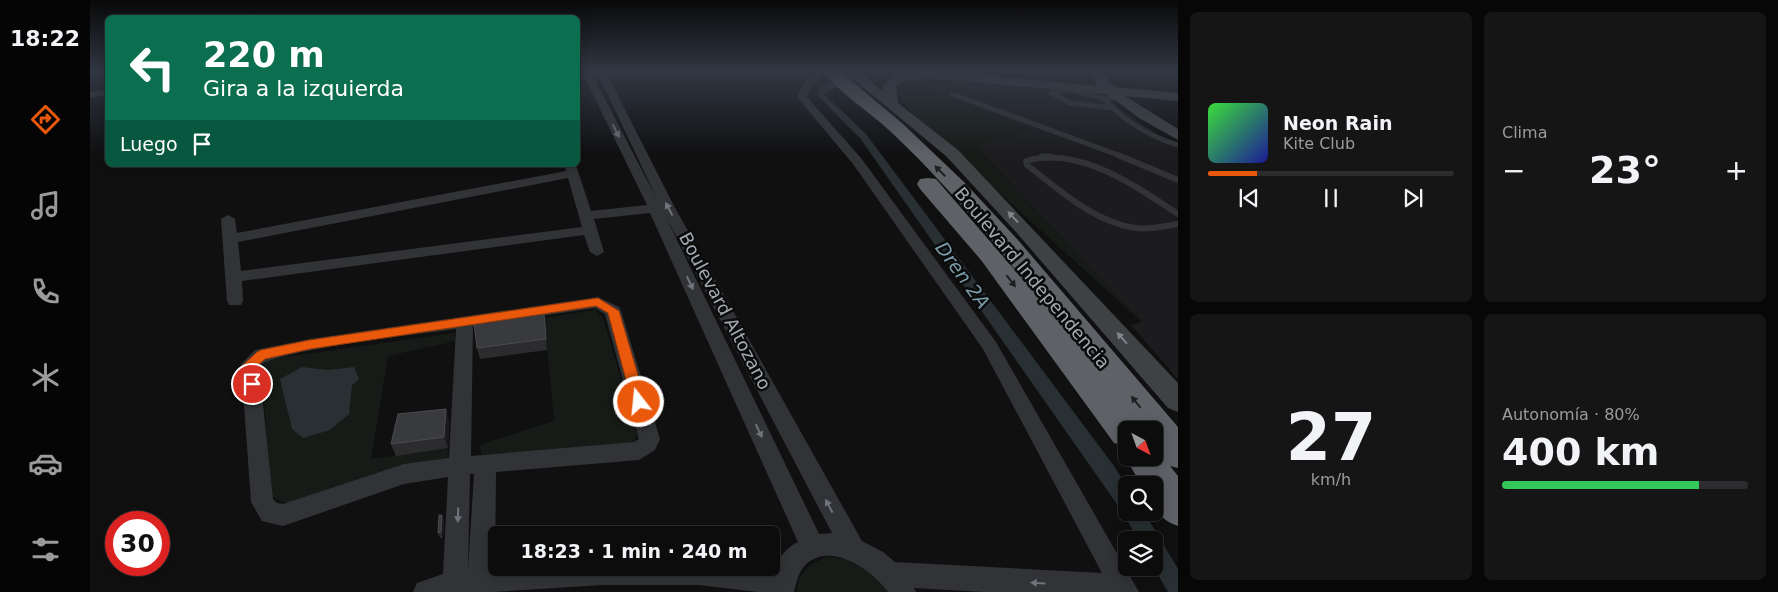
<!DOCTYPE html>
<html lang="es">
<meta charset="utf-8">
<style>
:root{--surface:#0c0c0d;--page:#151516;--text:#f1f3f6;--muted:#9a9b9d;--line:#2c2c2e;--accent:#ea580c}
body{margin:0;font-family:"DejaVu Sans",sans-serif;background:var(--page);color:var(--text);height:100vh;display:flex;flex-direction:column;font-size:19px;white-space:nowrap}
*{box-sizing:border-box;margin:0}
p{font-size:16px;color:var(--muted)}
.icon{flex:none;width:28px;height:28px;fill:none;stroke:currentColor;stroke-width:2;stroke-linecap:round;stroke-linejoin:round}
.map{position:relative;flex:1;overflow:hidden}
.sheet{display:flex;flex-direction:column;gap:12px;padding:12px;background:#070707;width:600px}
.sheet>*{flex:none}
.hud{position:absolute;left:15px;top:15px;width:475px;height:152px;border-radius:8px;box-shadow:0 2px 12px #0003,0 0 0 1px var(--line);background:#0b6e4f;color:#fff;overflow:hidden}
.needle{width:32px;rotate:139deg}
.buttons{position:absolute;left:1028px;top:421px;display:grid;gap:10px}
.buttons a{display:grid;place-items:center;width:45px;height:45px;border-radius:8px;background:var(--surface);box-shadow:0 2px 12px #0003,0 0 0 1px var(--line);font-size:25px}
.speed{position:absolute;left:15px;top:511px;display:flex;gap:10px;font-size:25px;font-weight:700;text-align:center}
.speed>*{display:grid;place-content:center;width:65px;height:65px;border-radius:50%;background:var(--surface);box-shadow:0 2px 12px #0003,0 0 0 1px var(--line);line-height:1}
.speed .limit{border:8px solid #d22;background:#fff;color:#111}
.pin{position:absolute;display:grid;place-items:center;width:42px;height:42px;color:#fff;margin:-21px;border:2px solid #fff;border-radius:50%;box-shadow:0 1px 5px #0007}
.me{position:absolute;width:55px;margin:-28px;rotate:344deg;stroke-linejoin:round;filter:drop-shadow(0 0 4px #0008)}
.turn{display:flex;align-items:center;gap:18px;height:105px;padding:0 15px;font-size:22px}
.turn .icon{width:65px;height:65px;stroke-width:2.5}
.turn b{display:block;font-size:35px;line-height:42px}
.then{display:flex;align-items:center;height:48px;padding:0 15px;background:#0003;gap:10px;font-size:19px}
.big{font-size:38px;font-weight:800;line-height:1.1}
.sheet .tile{flex:1;display:flex;flex-direction:column;justify-content:center;gap:8px;min-width:0;padding:0 18px;border-radius:8px;background:var(--page)}
.sheet .dial{align-items:center;gap:0}
.dial b{font-size:65px;line-height:1}
.song{display:flex;align-items:center;gap:15px}
.cover{width:60px;height:60px;border-radius:8px;background:linear-gradient(135deg,hsl(120 70% 55%),hsl(240 70% 35%))}
.played{height:5px;border-radius:2px;background:linear-gradient(90deg,var(--accent) 20%,var(--line) 20%)}
.keys{display:flex;justify-content:space-around;direction:ltr}
.heat{display:flex;justify-content:space-between;align-items:center;font-size:28px;direction:ltr}
.charge{height:8px;border-radius:4px;background:linear-gradient(90deg,#34c759 80%,var(--line) 0)}
.sheet .tiles{flex:1;display:grid;gap:12px;grid-template-columns:repeat(2,1fr)}
.trip{position:absolute;left:398px;top:526px;width:292px;height:50px;border-radius:8px;background:var(--surface);box-shadow:0 2px 12px #0003,0 0 0 1px var(--line);font-weight:800;line-height:50px;text-align:center}
main{display:flex;flex:1;min-height:0}
.tab-bar{display:flex;flex-direction:column;width:90px;justify-content:space-around;align-items:center;background:#050505;color:var(--muted)}
.tab-bar .icon{width:35px;height:35px}
.tab-bar .current{color:var(--accent)}
.tab-bar b{font-size:22px;color:var(--text)}
.map>svg:first-child{display:block}
</style>
<main>
<nav class="tab-bar">
<b>18:22</b>
<svg class="icon current" aria-label="directions" viewBox="0 0 24 24"><path d="M12 3l9 9-9 9-9-9zM9 14v-3h6M13 9l2 2-2 2"/></svg>
<svg class="icon" aria-label="music" viewBox="0 0 24 24"><path d="M9 18V5l10-2v13"/><circle cx="6" cy="18" r="3"/><circle cx="16" cy="16" r="3"/></svg>
<svg class="icon" aria-label="phone" viewBox="0 0 24 24"><path d="M5 4h4l2 5-3 2q2 4 5 5l2-3 5 2v4C11 20 4 13 5 4z"/></svg>
<svg class="icon" aria-label="climate" viewBox="0 0 24 24"><path d="M12 3v18M4 7l16 10M4 17L20 7"/></svg>
<svg class="icon" aria-label="car" viewBox="0 0 24 24"><path d="M5 17H2v-5l4-1 3-4h7l3 4 3 1v5h-3M9 17h6M6 11h13"/><circle cx="7" cy="17" r="2"/><circle cx="17" cy="17" r="2"/></svg>
<svg class="icon" aria-label="filters" viewBox="0 0 24 24"><path d="M4 7h16M4 17h16"/><circle cx="9" cy="7" r="2"/><circle cx="15" cy="17" r="2"/></svg>
</nav>
<div class="map">
<svg width="1088" height="592" viewBox="0 0 1088 592">
<rect width="100%" height="100%" fill="#101011"/>
<path fill="#1c1c1e" d="M1032 72H1088V87L1043 82Z
M834 77 1012 91 1030 109 1088 148V379L1041 325 1052 322 885 146 940 130 818 80Z"/>
<path fill="#171b17" d="M818 80 941 130 885 146 1053 323 827 118 812 102 805 90 811 81Z
M505 310 513 318 547 434 542 447 392 456 389 445 464 421 455 326 388 328Z
M364 333 366 341 298 356 281 459 358 448 357 460 198 505 182 496 171 367 180 359Z
M737 557C770 558 779 571 801 592H707C707 572 721 563 737 557Z"/>
<path fill="#283033" d="M212 367 238 370 264 367 269 379 262 385 259 414 240 430 213 438 202 429 190 379Z"/>
<g fill="none" stroke-linecap="round" stroke-linejoin="round">
<path fill="#283033" fill-rule="evenodd" d="M765 72H776L734 94 776 134 1024 466 1036 485V512H1054L1088 569V592H1078L1064 568V540H1048L1033 512 1034 509 1029 507 770 138 726 94 731 87Z"/>
<path stroke="#313336" stroke-width="5" d="M862 94 1031 156
M1013 98 980 90 961 93 980 103 1022 108
M1029 98H1013C1034 121 1058 136 1088 145
M951 156H960"/>
<path stroke="#313336" stroke-width="6" d="M1028 155 1088 180
M1088 214C1045 186 989 145 936 161L937 165C968 189 1005 223 1046 228 1060 230 1075 226 1088 224"/>
<path fill="#313336" fill-rule="evenodd" d="M492 72H501L567 199 507 72H516L584 206 772 541 793 552 805 562 1012 573 893 349 763 164 707 97C711 87 719 71 732 73L734 75 721 86 717 97 771 158 906 342 1049 592H894L824 588 826 592H798C783 571 746 544 720 561 709 568 707 581 704 592H669L608 585H512L403 592H323L327 583 353 574 358 477 314 484 193 526 172 521 161 502 151 364 165 350 220 339 508 297 529 307 531 311 570 439 565 450 549 460 406 472 405 566 685 568C689 557 697 547 708 542L560 213 504 219 514 252 507 256 500 252 494 235 152 281 153 301 151 305H139L137 301 131 219 138 215 145 219 147 233 476 171 474 165H486L501 211 557 205ZM478 178 492 227 151 271 148 242ZM575 215 742 533 729 534ZM505 308 515 314 549 439 544 442 381 456 383 326ZM366 329 359 458 314 464 193 504 187 503 183 499 169 366C190 349 331 334 366 329ZM380 474H384L378 570Z
M18 89V95L0 98V92Z"/>
<path fill="#3f4245" fill-rule="evenodd" d="M755 72H769L793 91 792 86 802 77 818 72H860L1008 86 998 72H1011L1025 87 1088 93V101L1035 96 1088 129V140L1049 118 1017 94 838 78 815 80 806 86 808 103 868 150 1088 383V412L1078 408 926 232 856 156Z"/>
<path fill="#5e6166" fill-rule="evenodd" d="M734 72H751L813 124 874 182 928 240 1088 427V468L1080 466 1088 476V526C1066 518 1064 507 1064 485H1051L1036 458H1064V430H1036V447L1024 443 891 260 830 189 827 184 830 179 838 178 846 179 931 277C891 226 847 175 800 131 782 114 747 91 734 72Z"/>
</g>
<path fill="#2c2c2f" d="M454 314 457 350 390 359 387 348Z
M359 420 358 448 306 456 301 444Z
M352 515 354 520 353 538H350L348 533Z"/>
<path fill="#1b1b1d" d="M356 409 359 420 358 448 354 437Z
M352 515 354 520 353 538 351 532Z"/>
<path fill="#393a3d" stroke="#494b4f" d="M454 314 456 339 387 348 384 323Z
M356 409 354 437 301 444 308 414Z
M349 515H352L351 532 348 533Z"/>
<defs><path id="oneway-solid" d="M-6-.8H1V-3.2L6.5 0L1 3.2V.8H-6Z" transform="scale(1.25)"/></defs>
<g fill="#6f747a">
<use href="#oneway-solid" transform="translate(526 131) rotate(63)"/>
<use href="#oneway-solid" transform="translate(579 209) rotate(-118)"/>
<use href="#oneway-solid" transform="translate(600 283) rotate(65)"/>
<use href="#oneway-solid" transform="translate(669 431) rotate(65)"/>
<use href="#oneway-solid" transform="translate(739 506) rotate(-118)"/>
<use href="#oneway-solid" transform="translate(368 515) rotate(92)"/>
<use href="#oneway-solid" transform="translate(948 583) rotate(-177)"/>
</g>
<g fill="#202022">
<use href="#oneway-solid" transform="translate(850 171) rotate(-135)"/>
<use href="#oneway-solid" transform="translate(921 281) rotate(52)"/>
<use href="#oneway-solid" transform="translate(1046 402) rotate(-129)"/>
</g>
<g fill="#7f858b">
<use href="#oneway-solid" transform="translate(923 217) rotate(-133)"/>
<use href="#oneway-solid" transform="translate(1032 338) rotate(-132)"/>
</g>
<linearGradient id="sky" x2="0" y2="1"><stop stop-color="#090909"/><stop offset="0.46" stop-color="#313743"/><stop offset="1" stop-color="#313743" stop-opacity="0"/></linearGradient>
<rect width="1088" height="155" fill="url(#sky)"/>
<path fill="#ea580c" stroke="#983908" d="M508 298 529 311 556 402 554 406H544L542 402 518 313 506 306 220 349 175 359 167 366 169 384 167 388H157L154 364 167 352 171 350 220 340Z"/>
<g text-anchor="middle" stroke-width="5" stroke-linejoin="round" paint-order="stroke">
<g font-size="18" fill="#a2a9b1" stroke="#0b0b0c">
<text transform="translate(942 278) rotate(50)" y="6">Boulevard Independencia</text>
<text transform="translate(635 311) rotate(62)" y="6">Boulevard Altozano</text>
</g>
<g font-size="19" font-style="italic" fill="#7b9ca9" stroke="#0b0b0c">
<text transform="translate(873 275) rotate(54)" y="7">Dren 2A</text>
</g>
</g>
</svg>
<div class="buttons">
<a><svg class="needle" viewBox="-14 -14 28 28"><path d="M0-13l5 13h-10z" fill="#e53935"/><path d="M0 13l5-13h-10z" fill="#9a9b9d"/></svg></a>
<a><svg class="icon" aria-label="search" viewBox="0 0 24 24"><circle cx="10" cy="10" r="6"/><path d="M15 15l6 6"/></svg></a>
<a><svg class="icon" aria-label="layers" viewBox="0 0 24 24"><path d="M12 4l9 5-9 5-9-5zM3 14l9 5 9-5"/></svg></a>
</div>
<div class="speed"><div class="limit">30</div></div>
<div class="pin" style="left:162px;top:384px;background:#d93025"><svg class="icon" aria-label="arrive" viewBox="0 0 24 24"><path d="M6 21V4h12l-3 4 3 4H6"/></svg></div>
<svg class="me" style="left:549px;top:402px" viewBox="-20 -20 40 40"><circle r="17" fill="#ea580c" stroke="#fff" stroke-width="3"/><path d="M0-11L8 9 0 5-8 9z" fill="#fff"/></svg>
<div class="trip">18:23 · 1 min · 240 m</div>
<div class="hud">
<div class="turn"><svg class="icon" aria-label="left" viewBox="0 0 24 24"><path d="M17 20v-9H6M10 6l-5 5 5 5"/></svg><div><b>220 m</b>Gira a la izquierda</div></div>
<div class="then">Luego<svg class="icon" aria-label="arrive" viewBox="0 0 24 24"><path d="M6 21V4h12l-3 4 3 4H6"/></svg></div>
</div>
</div>
<section class="sheet">
<div class="tiles">
<div class="tile">
<div class="song"><i class="cover"></i><div><b>Neon Rain</b><p>Kite Club</p></div></div>
<div class="played"></div>
<div class="keys"><svg class="icon" aria-label="previous" viewBox="0 0 24 24"><path d="M18 5L8 12l10 7zM5 5v14"/></svg><svg class="icon" aria-label="pause" viewBox="0 0 24 24"><path d="M8 5v14M16 5v14"/></svg><svg class="icon" aria-label="next" viewBox="0 0 24 24"><path d="M6 5l10 7-10 7zM19 5v14"/></svg></div>
</div>
<div class="tile"><p>Clima</p>
<div class="heat"><a>−</a><b class="big">23°</b><a>+</a></div>
</div>
<div class="tile dial"><b>27</b><p>km/h</p></div>
<div class="tile"><p>Autonomía · 80%</p><b class="big">400 km</b><div class="charge"></div></div>
</div>
</section>
</main>
